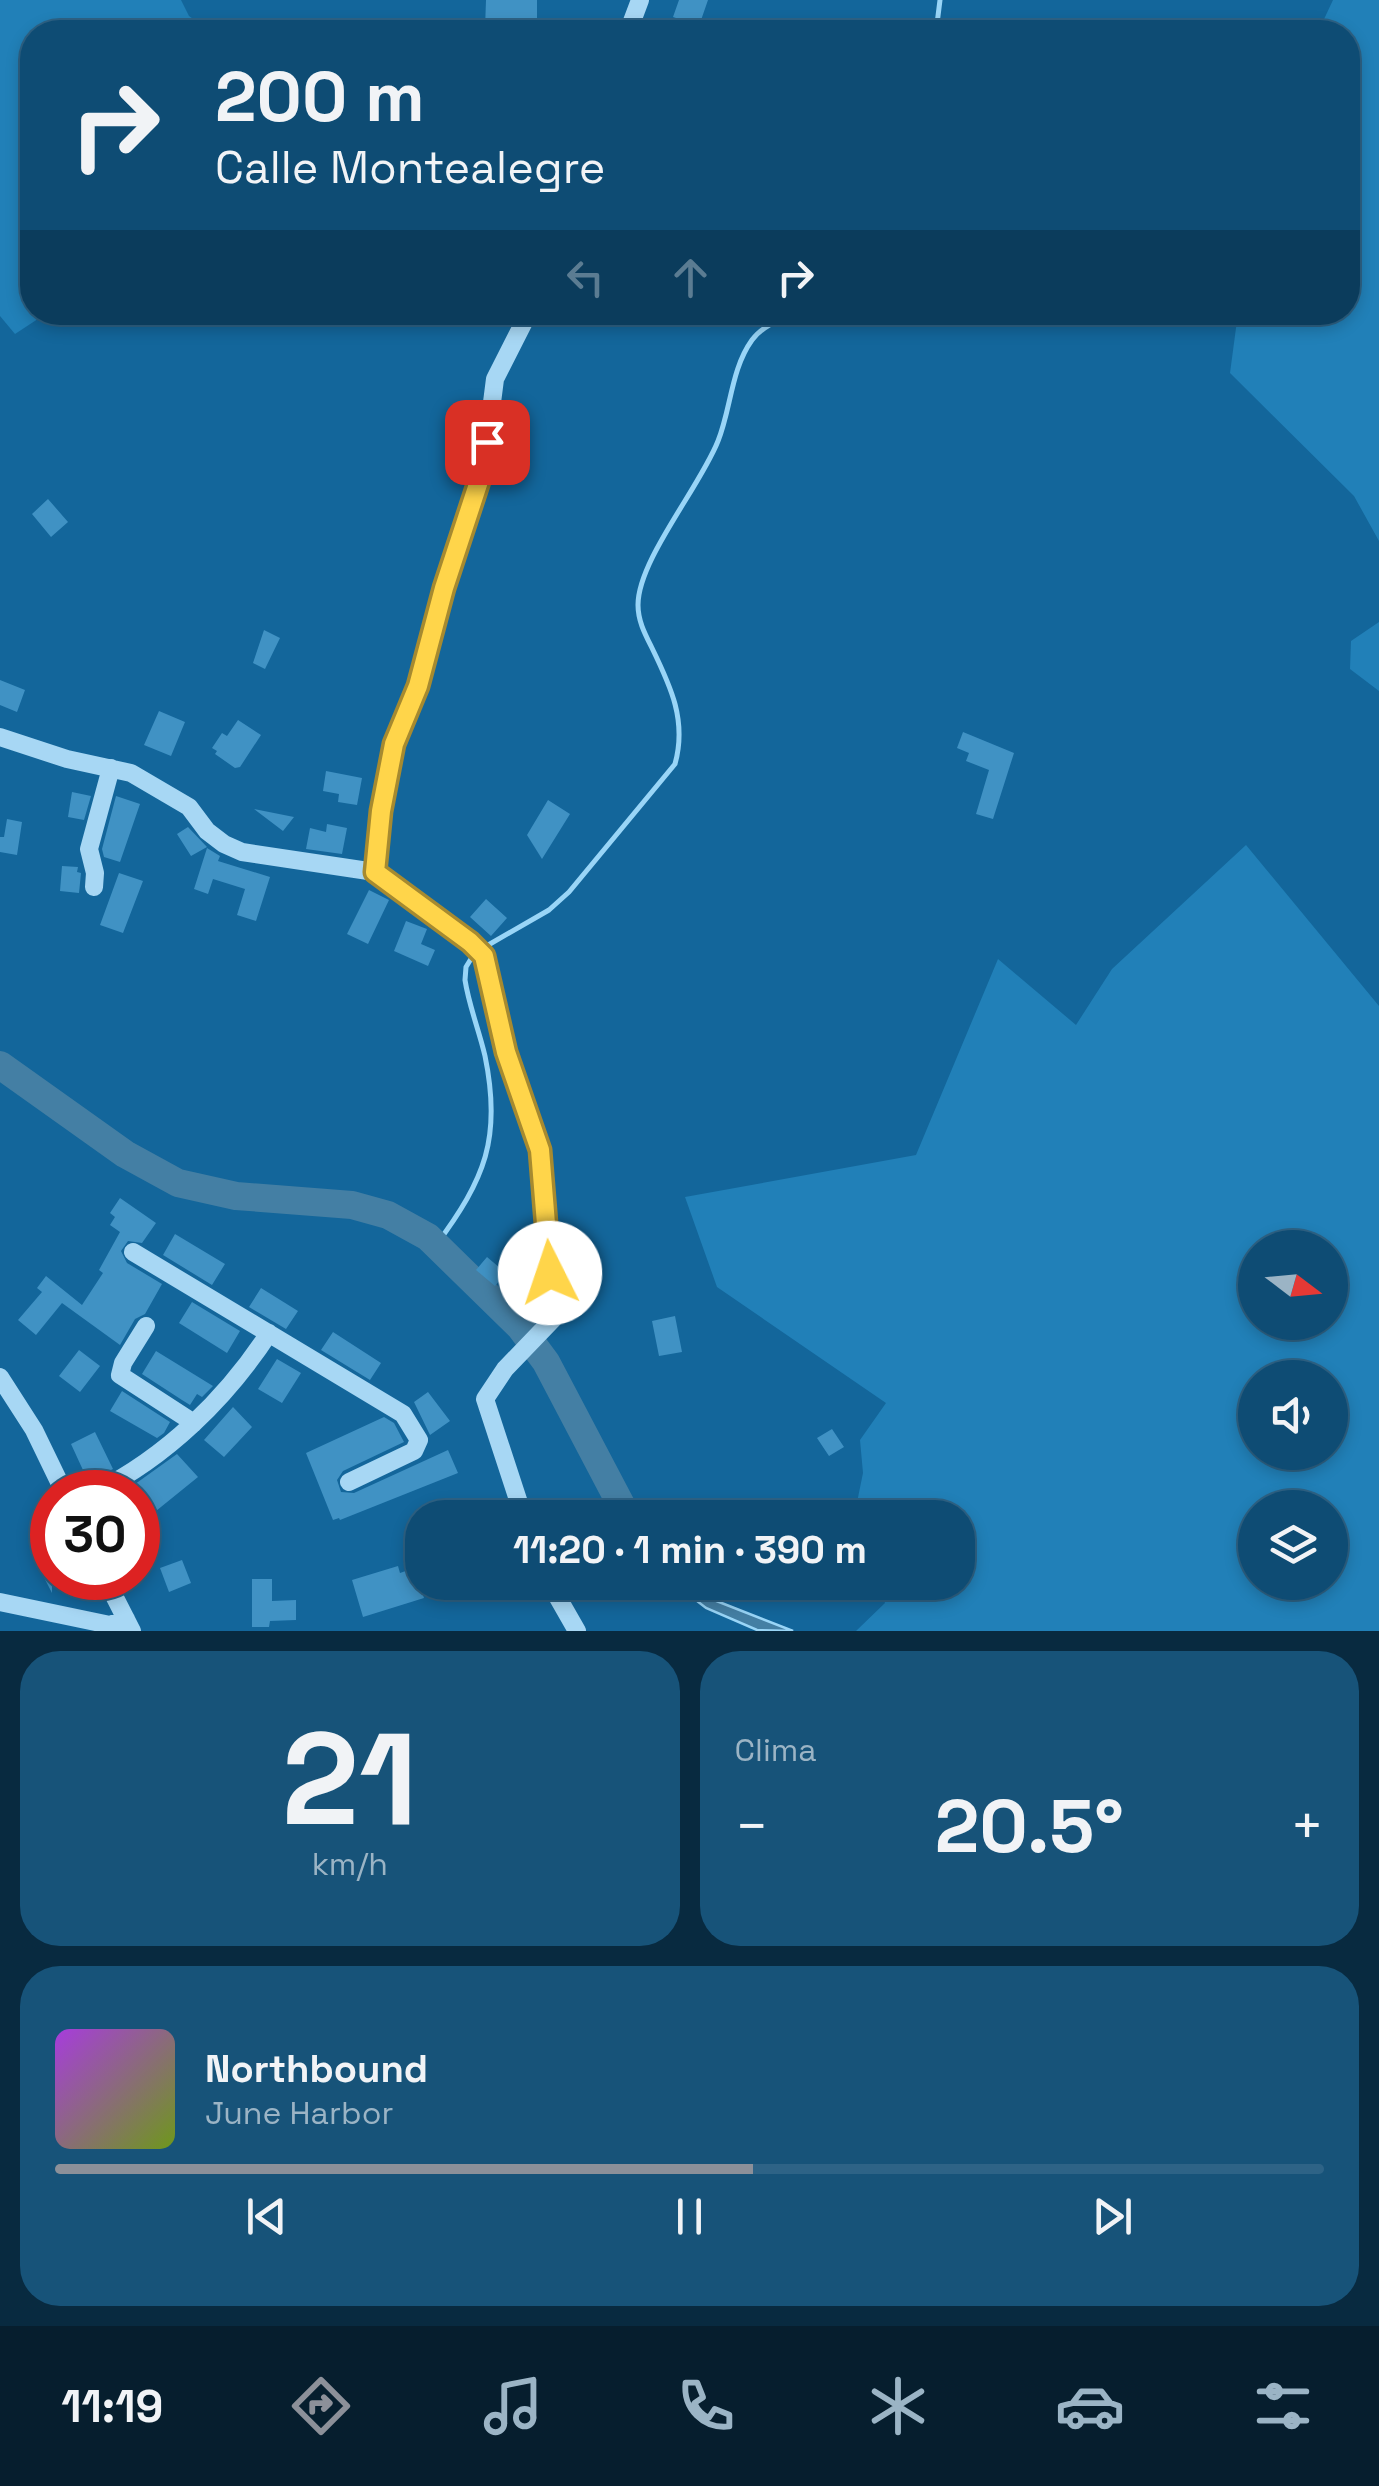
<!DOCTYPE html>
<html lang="es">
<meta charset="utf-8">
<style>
:root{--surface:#0e4c74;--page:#175379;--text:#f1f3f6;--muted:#9bb4c5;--line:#2e6386;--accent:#8c9099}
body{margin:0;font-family:"Space Grotesk",sans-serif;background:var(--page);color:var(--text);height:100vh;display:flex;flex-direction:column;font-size:38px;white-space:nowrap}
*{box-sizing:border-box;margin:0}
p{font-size:32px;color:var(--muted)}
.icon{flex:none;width:55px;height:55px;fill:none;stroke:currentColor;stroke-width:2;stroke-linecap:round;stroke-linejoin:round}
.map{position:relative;height:1631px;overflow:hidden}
.panel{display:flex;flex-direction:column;gap:20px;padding:20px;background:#082a40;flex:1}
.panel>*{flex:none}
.guide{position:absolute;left:20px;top:20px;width:1340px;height:305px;border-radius:40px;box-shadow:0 5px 15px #0003,0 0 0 2px var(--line);background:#0e4c74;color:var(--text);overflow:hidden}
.needle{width:65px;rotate:106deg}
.fabs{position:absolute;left:1238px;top:1230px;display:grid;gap:20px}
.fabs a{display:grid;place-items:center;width:110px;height:110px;border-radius:50%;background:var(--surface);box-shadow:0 5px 15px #0003,0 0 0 2px var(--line);font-size:50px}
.speed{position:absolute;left:30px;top:1470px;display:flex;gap:20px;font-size:50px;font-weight:700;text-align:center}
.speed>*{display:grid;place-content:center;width:130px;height:130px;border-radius:50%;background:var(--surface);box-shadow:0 5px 15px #0003,0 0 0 2px var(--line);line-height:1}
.speed .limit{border:15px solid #d22;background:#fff;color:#111}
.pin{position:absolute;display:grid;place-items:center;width:85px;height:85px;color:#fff;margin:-42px;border-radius:20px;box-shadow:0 5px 15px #0006}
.me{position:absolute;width:110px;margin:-55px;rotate:356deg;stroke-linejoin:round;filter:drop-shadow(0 0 8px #0008)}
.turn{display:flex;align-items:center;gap:35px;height:210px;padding:0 30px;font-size:45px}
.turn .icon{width:130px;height:130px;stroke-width:2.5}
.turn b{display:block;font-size:70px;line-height:85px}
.lanes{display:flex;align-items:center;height:95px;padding:0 30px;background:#0003;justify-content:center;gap:50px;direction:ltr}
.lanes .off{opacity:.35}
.big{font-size:75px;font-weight:700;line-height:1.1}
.panel .tile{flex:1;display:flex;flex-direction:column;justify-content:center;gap:15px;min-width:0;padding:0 35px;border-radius:40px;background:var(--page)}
.panel .dial{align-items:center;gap:0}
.dial b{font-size:130px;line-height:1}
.song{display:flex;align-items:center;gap:30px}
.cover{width:120px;height:120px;border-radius:15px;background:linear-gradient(135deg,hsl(280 70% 55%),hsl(80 70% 35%))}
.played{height:10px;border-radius:5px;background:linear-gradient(90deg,var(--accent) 55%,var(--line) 55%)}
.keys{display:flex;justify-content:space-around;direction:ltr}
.heat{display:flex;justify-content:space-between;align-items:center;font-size:55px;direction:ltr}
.panel .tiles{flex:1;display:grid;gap:20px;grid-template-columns:1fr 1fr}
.tile:last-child{grid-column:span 2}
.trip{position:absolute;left:405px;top:1500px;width:570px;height:100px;border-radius:40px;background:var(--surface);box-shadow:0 5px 15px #0003,0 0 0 2px var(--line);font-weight:700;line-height:100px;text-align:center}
.dock{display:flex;height:160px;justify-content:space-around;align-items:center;background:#061e2e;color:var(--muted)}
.dock .icon{width:70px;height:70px}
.dock .selected{color:var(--accent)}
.dock b{font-size:45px;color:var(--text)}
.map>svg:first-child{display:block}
</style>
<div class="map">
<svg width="1379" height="1631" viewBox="0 0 1379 1631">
<rect width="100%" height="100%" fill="#13669b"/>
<path fill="#2180b8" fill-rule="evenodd" d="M0 0H181L189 16 211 32H32V199L24 211 32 235V312L47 313 15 334 0 316Z
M1333 0H1379V541L1354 496 1230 373 1238 313 1348 312V32H1318Z
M1379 622V691L1350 669 1351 641Z
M1246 845 1379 1006V1631H856L885 1603 878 1583 958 1582V1518L854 1517 863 1473 860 1440 886 1403 717 1287 685 1197 916 1155 998 959 1076 1025 1112 969ZM1255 1248H1330V1322H1255ZM1255 1378H1330V1452H1255ZM1255 1508H1330V1582H1255Z"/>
<path fill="#447fa4" stroke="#99d5f7" stroke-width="2.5" d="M674 1583H684L714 1600 793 1631 757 1630 706 1608Z"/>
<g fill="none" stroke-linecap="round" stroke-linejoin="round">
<path stroke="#99d5f7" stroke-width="5" d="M936 32 940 0
M483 948 549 910 569 892 675 764C687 721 671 687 652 648 645 634 638 621 638 605 638 560 700 487 718 441 731 409 731 369 752 340 762 326 781 319 797 312
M436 1245C485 1179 502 1138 485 1056 479 1030 469 1006 465 980L466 967 474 954"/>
<path stroke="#447fa4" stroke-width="28" d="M0 1065 125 1154 178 1183 236 1196 352 1205 388 1215 428 1237 520 1327 546 1362 628 1518"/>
</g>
<path fill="#4092c4" d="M486 0H537V29H485Z
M679 0H708L699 26 673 17Z
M48 499 68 522 51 537 32 514Z
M264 630 280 638 265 669 253 663Z
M0 680 25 690 17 712 0 705Z
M159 711 185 722 171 756 144 745Z
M238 720 261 735 240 767 235 768 215 754 217 751 212 748 222 733 227 736Z
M963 732 1014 753 993 819 976 814 989 770 966 761 969 753 957 748Z
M326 771 362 778 357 805 338 802 339 794 323 791Z
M72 792 91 796 84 820 68 817Z
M116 796 140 804 120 862 104 857 102 849Z
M548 800 570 814 542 859 527 835Z
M254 809 294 817 283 831Z
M7 819 22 822 17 855 0 852V837H4Z
M327 824 347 828 342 854 306 849 310 828 326 832Z
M188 827 207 847 191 856 177 834Z
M207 848 220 856 218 861 270 877 256 921 237 915 245 889 213 879 208 894 194 889Z
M62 866 78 867 77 872 81 873 79 893 60 891Z
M119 873 143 881 123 933 100 925Z
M369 890 389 900 368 944 347 934Z
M486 899 507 918 491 936 470 917Z
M406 921 427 929 421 944 435 950 428 966 394 951Z
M120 1198 156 1223 142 1243 128 1241 121 1251 127 1263 162 1284 145 1314 135 1319 120 1345 62 1303 36 1335 18 1320 42 1292 37 1288 46 1276 82 1305 103 1273 99 1270 120 1232 110 1225 115 1217 110 1213Z
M175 1234 225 1264 212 1285 163 1255Z
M487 1257 506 1273 495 1286 476 1270Z
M261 1288 298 1311 286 1329 249 1307Z
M192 1302 240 1331 227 1353 179 1323Z
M675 1316 682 1352 659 1356 652 1321Z
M333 1332 381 1363 370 1380 321 1350Z
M79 1350 100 1366 80 1392 59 1376Z
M156 1351 213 1386 202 1397 197 1394 190 1405 182 1400 142 1374Z
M277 1359 301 1373 282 1403 258 1389Z
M122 1391 170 1422 164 1433 157 1438 110 1411Z
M428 1392 450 1421 430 1435 414 1402Z
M233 1407 252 1427 224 1457 204 1440Z
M384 1417 394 1423 404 1442 343 1471 337 1480 341 1492 354 1493 448 1450 458 1473 340 1520 339 1518 333 1520 306 1453Z
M832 1429 844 1447 829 1456 817 1438Z
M95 1432 113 1469 88 1481 71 1444Z
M177 1454 198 1477 156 1511 138 1520V1492H124Z
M52 1531V1593L32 1554 40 1550 36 1540Z
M182 1560 191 1583 169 1592 160 1568Z
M398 1566 400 1573 414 1568 424 1598 363 1617 352 1580Z
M252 1579H272V1601L296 1600V1620L270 1621 269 1627H252Z"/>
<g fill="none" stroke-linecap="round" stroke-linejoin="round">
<path stroke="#a7d7f4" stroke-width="18" d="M628 32 640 0
M0 737 67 759 131 773 189 807 207 831 224 844 242 852 375 872 470 942 484 956 506 1052 541 1150 556 1316 505 1369 485 1399 524 1518
M375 872 381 811 394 744 418 686 444 588 483 473 495 379 529 312
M94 887 95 873 89 849 111 768
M133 1252 403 1414 419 1440 414 1451 349 1482
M146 1326 123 1363 120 1375 194 1423
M0 1377 34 1430 64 1492
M96 1492C166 1457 226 1399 269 1333
M105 1578 132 1631
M549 1582 577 1631
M0 1602 110 1625 126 1619"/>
</g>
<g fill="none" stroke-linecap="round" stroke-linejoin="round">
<defs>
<path id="route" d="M487 442 482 472 444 588 418 686 394 744 381 811 375 872 470 942 484 956 506 1052 540 1150 550 1273"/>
</defs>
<use href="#route" stroke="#a68a30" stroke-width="25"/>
<use href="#route" stroke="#ffd54a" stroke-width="18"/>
</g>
</svg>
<div class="fabs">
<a><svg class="needle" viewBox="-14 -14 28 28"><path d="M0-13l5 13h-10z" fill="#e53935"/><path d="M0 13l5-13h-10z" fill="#9bb4c5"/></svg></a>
<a><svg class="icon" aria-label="sound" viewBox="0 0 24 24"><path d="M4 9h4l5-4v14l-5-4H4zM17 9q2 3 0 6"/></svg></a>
<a><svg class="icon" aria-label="layers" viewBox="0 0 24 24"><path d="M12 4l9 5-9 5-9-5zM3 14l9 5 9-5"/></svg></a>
</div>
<div class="speed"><div class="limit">30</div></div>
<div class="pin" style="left:487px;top:442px;background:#d93025"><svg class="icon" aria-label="arrive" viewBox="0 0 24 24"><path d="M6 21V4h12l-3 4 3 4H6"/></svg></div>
<svg class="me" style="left:550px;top:1273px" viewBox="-20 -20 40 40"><circle r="19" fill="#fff"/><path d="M0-13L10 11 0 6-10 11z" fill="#ffd54a"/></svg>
<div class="trip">11:20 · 1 min · 390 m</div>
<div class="guide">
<div class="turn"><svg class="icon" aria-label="right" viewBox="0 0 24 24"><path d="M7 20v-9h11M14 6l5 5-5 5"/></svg><div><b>200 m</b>Calle Montealegre</div></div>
<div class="lanes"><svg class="icon off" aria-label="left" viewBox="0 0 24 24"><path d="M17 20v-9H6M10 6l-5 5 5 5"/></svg><svg class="icon off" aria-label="ahead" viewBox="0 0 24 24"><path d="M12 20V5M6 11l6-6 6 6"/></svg><svg class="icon" aria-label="right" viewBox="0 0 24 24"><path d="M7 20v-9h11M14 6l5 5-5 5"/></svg></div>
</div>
</div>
<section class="panel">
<div class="tiles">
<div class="tile dial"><b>21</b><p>km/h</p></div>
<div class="tile"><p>Clima</p>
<div class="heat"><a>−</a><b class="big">20.5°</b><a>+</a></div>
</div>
<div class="tile">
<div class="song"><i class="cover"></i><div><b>Northbound</b><p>June Harbor</p></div></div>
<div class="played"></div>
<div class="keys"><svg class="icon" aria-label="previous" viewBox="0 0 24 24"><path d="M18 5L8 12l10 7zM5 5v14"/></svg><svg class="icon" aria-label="pause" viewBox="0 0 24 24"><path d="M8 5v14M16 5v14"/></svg><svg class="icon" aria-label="next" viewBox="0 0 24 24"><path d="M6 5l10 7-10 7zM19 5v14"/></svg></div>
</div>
</div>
</section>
<nav class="dock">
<b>11:19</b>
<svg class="icon selected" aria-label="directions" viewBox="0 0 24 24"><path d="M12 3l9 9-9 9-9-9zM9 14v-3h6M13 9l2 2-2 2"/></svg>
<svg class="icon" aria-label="music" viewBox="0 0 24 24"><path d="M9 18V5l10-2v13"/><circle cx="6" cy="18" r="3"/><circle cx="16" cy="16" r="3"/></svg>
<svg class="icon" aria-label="phone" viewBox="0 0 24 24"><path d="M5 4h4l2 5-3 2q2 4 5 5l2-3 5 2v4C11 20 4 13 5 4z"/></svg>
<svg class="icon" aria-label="climate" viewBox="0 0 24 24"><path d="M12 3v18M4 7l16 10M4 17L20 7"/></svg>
<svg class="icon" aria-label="car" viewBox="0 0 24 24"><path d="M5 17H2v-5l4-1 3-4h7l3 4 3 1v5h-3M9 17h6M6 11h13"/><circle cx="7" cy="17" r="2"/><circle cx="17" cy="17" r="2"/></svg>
<svg class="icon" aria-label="filters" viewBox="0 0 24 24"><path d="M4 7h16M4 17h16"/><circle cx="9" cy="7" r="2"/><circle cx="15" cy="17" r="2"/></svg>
</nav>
